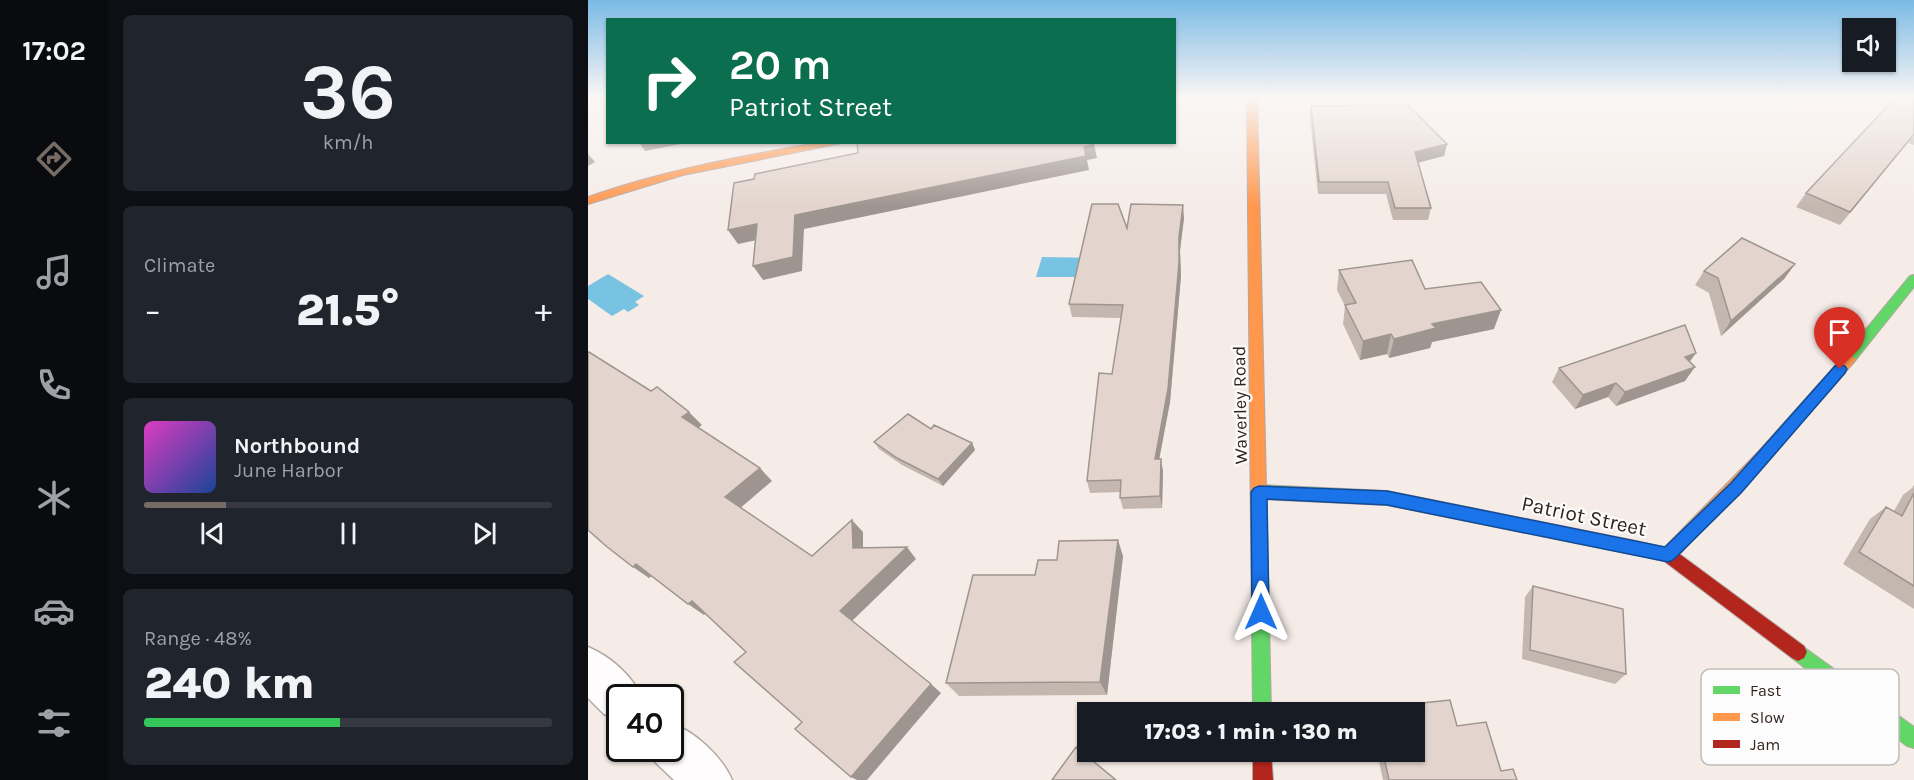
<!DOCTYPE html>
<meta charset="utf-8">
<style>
:root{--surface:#171b24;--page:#20242c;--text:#f1f3f6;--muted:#9ea1a6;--line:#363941;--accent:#776b65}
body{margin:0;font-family:Karla,sans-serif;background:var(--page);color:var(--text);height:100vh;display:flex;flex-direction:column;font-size:22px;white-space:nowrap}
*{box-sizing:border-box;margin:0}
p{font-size:20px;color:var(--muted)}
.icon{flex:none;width:33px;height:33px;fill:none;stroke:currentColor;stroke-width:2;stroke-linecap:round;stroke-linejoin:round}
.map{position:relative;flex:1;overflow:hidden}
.drawer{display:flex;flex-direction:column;gap:15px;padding:15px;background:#0d0f14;width:480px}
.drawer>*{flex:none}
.top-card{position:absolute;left:18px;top:18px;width:570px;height:126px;border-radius:0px;box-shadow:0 2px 4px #0004;background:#0b6e4f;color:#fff;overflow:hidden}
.buttons{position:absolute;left:1254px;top:18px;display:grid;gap:12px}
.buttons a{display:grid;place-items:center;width:54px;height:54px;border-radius:0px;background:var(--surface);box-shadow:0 2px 4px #0004;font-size:30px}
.speed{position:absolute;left:18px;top:684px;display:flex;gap:12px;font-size:30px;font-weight:700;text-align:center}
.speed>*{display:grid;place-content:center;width:78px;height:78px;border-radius:50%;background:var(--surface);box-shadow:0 2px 4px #0004;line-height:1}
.speed .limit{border:3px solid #111;border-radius:9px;background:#fff;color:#111}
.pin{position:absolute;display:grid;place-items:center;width:51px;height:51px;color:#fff;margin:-62px -26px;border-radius:50% 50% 50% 0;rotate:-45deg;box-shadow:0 0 6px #0007}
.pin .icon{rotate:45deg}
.me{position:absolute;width:66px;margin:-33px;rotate:0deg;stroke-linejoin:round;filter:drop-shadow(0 0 4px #0008)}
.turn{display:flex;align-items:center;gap:21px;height:126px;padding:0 24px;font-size:27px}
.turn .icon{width:78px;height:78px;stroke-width:2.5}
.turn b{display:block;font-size:42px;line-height:51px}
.big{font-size:45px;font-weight:800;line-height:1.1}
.drawer .widget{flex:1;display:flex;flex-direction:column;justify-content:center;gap:9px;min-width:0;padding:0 21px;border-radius:9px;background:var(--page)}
.drawer .dial{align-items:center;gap:0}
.dial b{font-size:78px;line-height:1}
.song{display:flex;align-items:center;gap:18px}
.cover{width:72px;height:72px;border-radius:9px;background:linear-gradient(135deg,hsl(310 70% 55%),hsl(220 70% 35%))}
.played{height:6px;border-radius:3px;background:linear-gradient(90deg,var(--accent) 20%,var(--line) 20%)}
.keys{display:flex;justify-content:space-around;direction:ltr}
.heat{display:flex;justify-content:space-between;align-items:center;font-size:33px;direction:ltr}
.charge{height:9px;border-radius:4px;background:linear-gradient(90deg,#34c759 48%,var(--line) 0)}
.trip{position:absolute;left:489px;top:702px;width:348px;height:60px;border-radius:0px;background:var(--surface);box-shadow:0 2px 4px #0004;font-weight:800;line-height:60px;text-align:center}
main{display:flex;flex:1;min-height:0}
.tab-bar{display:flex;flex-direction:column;width:108px;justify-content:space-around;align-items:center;background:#090b0e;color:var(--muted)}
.tab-bar .icon{width:42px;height:42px}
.tab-bar .on{color:var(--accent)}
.tab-bar b{font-size:27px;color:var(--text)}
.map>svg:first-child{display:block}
</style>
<main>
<nav class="tab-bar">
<b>17:02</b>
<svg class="icon on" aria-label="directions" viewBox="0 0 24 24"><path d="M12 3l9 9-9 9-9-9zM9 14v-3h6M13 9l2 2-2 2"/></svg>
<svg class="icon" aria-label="music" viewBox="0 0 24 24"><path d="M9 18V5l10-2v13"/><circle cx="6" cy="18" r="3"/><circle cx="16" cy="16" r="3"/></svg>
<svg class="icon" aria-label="phone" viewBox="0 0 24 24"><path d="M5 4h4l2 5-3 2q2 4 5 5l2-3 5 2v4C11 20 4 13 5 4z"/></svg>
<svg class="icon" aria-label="climate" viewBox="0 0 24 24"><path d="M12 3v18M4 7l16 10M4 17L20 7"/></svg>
<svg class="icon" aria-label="car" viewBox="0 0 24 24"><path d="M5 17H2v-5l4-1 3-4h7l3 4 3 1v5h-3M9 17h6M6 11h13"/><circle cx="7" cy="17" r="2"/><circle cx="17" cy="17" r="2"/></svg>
<svg class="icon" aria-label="filters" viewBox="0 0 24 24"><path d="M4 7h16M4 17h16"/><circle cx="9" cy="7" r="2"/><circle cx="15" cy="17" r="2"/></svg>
</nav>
<section class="drawer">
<div class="widget dial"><b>36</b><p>km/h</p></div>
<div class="widget"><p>Climate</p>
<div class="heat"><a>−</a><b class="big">21.5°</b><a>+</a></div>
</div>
<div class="widget">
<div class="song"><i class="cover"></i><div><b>Northbound</b><p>June Harbor</p></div></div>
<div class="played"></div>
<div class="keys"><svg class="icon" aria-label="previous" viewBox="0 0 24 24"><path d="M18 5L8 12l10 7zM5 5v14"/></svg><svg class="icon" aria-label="pause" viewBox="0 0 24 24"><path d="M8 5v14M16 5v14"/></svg><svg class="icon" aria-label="next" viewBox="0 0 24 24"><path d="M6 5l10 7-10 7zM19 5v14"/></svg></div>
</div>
<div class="widget"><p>Range · 48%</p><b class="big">240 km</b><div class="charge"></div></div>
</section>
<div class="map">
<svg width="1326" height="780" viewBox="0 0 1326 780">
<rect width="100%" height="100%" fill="#f5ece8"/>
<path fill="#77c3e1" d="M454 257 515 258 511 277H448Z
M20 274 56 296 47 302 51 305 40 312 36 309 24 316 0 299V286Z"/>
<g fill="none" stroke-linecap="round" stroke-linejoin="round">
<defs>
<path id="street" d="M0 647C23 657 44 675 54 698H32V720L16 714 0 698Z
M82 722C108 733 133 755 144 780H86L66 761 60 748H82Z"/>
<path id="fast" d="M1326 275V287L1266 362H1256L1254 359 1256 356 1322 276Z
M671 485 799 491 1048 541 1054 543 1056 548 1054 553 1048 555 799 505 671 499 666 497 663 492 666 487Z
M671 523 677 525 679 530 683 712H665L663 530 665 525Z
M1210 643 1326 727V748L1319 746 1204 658 1201 652 1204 646Z"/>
<path id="slow" d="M659 98H669L679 530 677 535 671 537 665 535 663 530Z
M234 142H259L95 175 0 204V197C76 170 155 156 234 142Z
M1261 354 1268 359 1266 362 1181 459 1086 560 1080 562 1074 560 1072 555 1074 550 1171 451 1256 356Z"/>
<path id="jam" d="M1048 541 1086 550 1216 646 1219 652 1216 658 1210 661 1204 658 1076 561 1042 553 1040 548 1042 543Z
M665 752H683L685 780H665Z"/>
</defs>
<use href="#street" stroke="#b2a8a3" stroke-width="3"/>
<use href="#fast" stroke="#b2a8a3" stroke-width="2"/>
<use href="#slow" stroke="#b2a8a3" stroke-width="2"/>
<use href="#jam" stroke="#b2a8a3" stroke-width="2"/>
<use href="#street" fill="#fefcfc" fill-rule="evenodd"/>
<use href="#fast" fill="#63d668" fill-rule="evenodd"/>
<use href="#slow" fill="#ff974d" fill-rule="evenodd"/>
<use href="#jam" fill="#b3261e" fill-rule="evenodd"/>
</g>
<path fill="#c3b7b0" d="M1326 98V145L1320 143 1252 225 1208 207 1218 193 1318 99Z
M723 106 859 144 856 156 830 162 843 208 840 220H805L798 194H730L722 118Z
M596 218 592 250 593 276 582 402 571 459 575 471 574 508 535 509 532 498V492L502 493 499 481 524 374 533 318 484 317 481 304 539 228Z
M1207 264 1196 279 1133 336 1121 293 1107 285 1116 271Z
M751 270 837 289 906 329 844 342 842 348 801 358 799 354 772 360 755 324 757 306 749 290Z
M1102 362 1097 381 1028 406 1020 397 987 409 964 382 971 368Z
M343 429 384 443 387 450 355 486 314 465 291 449 286 442Z
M1326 485V609L1255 564 1282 519 1298 507 1306 511 1315 495 1324 488Z
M535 556 519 695 371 696 358 683 447 575 469 560Z
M945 586 1038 674 1027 684 934 659 937 597Z
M825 704 869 726 913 771 929 780H795L789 752H826V712H821Z"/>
<path fill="#9f9590" d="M51 142H103L57 151Z
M506 144 509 158 499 160 501 170 216 229 214 271 175 280 165 266 207 215Z
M859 144 856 156 825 164 827 152Z
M0 154 7 162 0 166Z
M595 205 596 218 592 250 593 276 582 402 569 471 567 459 591 237Z
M169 224 178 238 150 244 140 230Z
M1207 264 1196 279 1133 336 1143 321Z
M913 310 906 329 844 342 842 348 801 358 806 339 844 324Z
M803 334 799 354 772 360 775 341Z
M1108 353 1098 367 1097 357Z
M1107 367 1097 381 1028 406 1037 392Z
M1028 383 1020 397 987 409 995 395Z
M101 412 114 425 107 430 94 417Z
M384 443 387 450 355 486 350 479Z
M573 459 575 471 574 508 572 496Z
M172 468 184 481 150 510 137 497Z
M264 520 275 532V559L265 548Z
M530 540 535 556 519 695 512 682Z
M319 547 328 559 264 621 252 611Z
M48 564 65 575 61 578 45 567Z
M104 601 119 612 116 615 100 604Z
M343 684 353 693 279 780H269L263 777Z"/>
<path fill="#e3d5cd" stroke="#9f9590" stroke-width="1.5" d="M1307 98H1314L1318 99 1320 98H1326V134L1262 212 1218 193Z
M820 105 859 144 827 152 843 208H807L800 182H731L723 106Z
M269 142H506V144L496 147 498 156 207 215 205 257 165 266 169 224 140 230 146 183 166 179 167 174 270 153Z
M504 204H530L539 228 543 204 595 205 591 237V263L580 389 567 459H573L572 496 532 498 533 480 499 481 511 373 524 374 535 305 481 304Z
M1154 238 1207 264 1143 321 1130 278 1116 271Z
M824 260 837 289 893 282 913 310 844 324 848 328 806 339 803 334 775 341 757 305 768 303 751 270Z
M1097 325 1108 353 1097 357 1107 367 1037 392 1028 383 995 395 971 368Z
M0 352H1L63 391 69 387 101 412 94 417 172 468 137 497 224 556 264 520 265 548 319 547 252 611 343 684 263 777 207 729 214 722 146 662 158 652 104 601 100 604 48 564 45 567 18 546 0 530Z
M320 414 343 429 346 425 384 443 350 479 309 458 286 442Z
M1326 493V586L1271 552 1298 507 1314 516Z
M530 540 512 682 358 683 385 575H447L450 560H469L471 541Z
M945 586 1035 609 1038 674 942 650Z
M862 700 869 726 898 722 913 771 925 769 929 780H801L795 752H826V729L831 728 825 704Z
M488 747 528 780H464Z"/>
<linearGradient id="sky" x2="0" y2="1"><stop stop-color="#7bbae5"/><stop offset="0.47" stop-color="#faf6f5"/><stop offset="1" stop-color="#faf6f5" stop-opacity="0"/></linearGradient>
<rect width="1326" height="207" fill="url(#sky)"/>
<path fill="#1a73e8" stroke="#114b97" stroke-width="1.5" d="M1252 364 1257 366 1259 369 1257 373 1153 493 1085 560 1080 562 799 505 679 499 681 612 679 618 673 620 667 618 664 612 663 492 666 488 671 486 799 491 1077 547 1143 483 1247 366Z"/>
<g text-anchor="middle" stroke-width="4.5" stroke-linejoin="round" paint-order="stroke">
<g font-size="18" fill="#33251e" stroke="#fcfcfc">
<text transform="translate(652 405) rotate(-91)" y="6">Waverley Road</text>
</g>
<g font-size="21" fill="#33251e" stroke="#fcfcfc">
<text transform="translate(996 516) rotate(12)" y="7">Patriot Street</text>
</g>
</g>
<rect x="1113" y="669" width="198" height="96" rx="9" fill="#fcfcfc" stroke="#c0bcb9" stroke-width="1.5"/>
<rect x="1125" y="686" width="27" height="8" fill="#63d668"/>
<rect x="1125" y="713" width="27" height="8" fill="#ff974d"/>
<rect x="1125" y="740" width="27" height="8" fill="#b3261e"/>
<g font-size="16" fill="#33251e">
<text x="1162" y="696">Fast</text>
<text x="1162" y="723">Slow</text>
<text x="1162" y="750">Jam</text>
</g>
</svg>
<div class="buttons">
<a><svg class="icon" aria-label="sound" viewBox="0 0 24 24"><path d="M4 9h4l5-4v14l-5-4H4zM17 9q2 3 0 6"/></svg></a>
</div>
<div class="speed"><div class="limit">40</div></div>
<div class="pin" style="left:1252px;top:369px;background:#d93025"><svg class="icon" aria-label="arrive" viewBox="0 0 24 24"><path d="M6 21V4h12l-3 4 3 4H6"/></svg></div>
<svg class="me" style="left:673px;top:612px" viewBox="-20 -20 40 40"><path d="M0-17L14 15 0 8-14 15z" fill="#1a73e8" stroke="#fff" stroke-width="4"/></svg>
<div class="trip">17:03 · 1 min · 130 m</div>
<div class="top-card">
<div class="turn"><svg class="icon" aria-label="right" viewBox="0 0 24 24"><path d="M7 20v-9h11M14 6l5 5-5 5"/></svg><div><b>20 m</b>Patriot Street</div></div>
</div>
</div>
</main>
